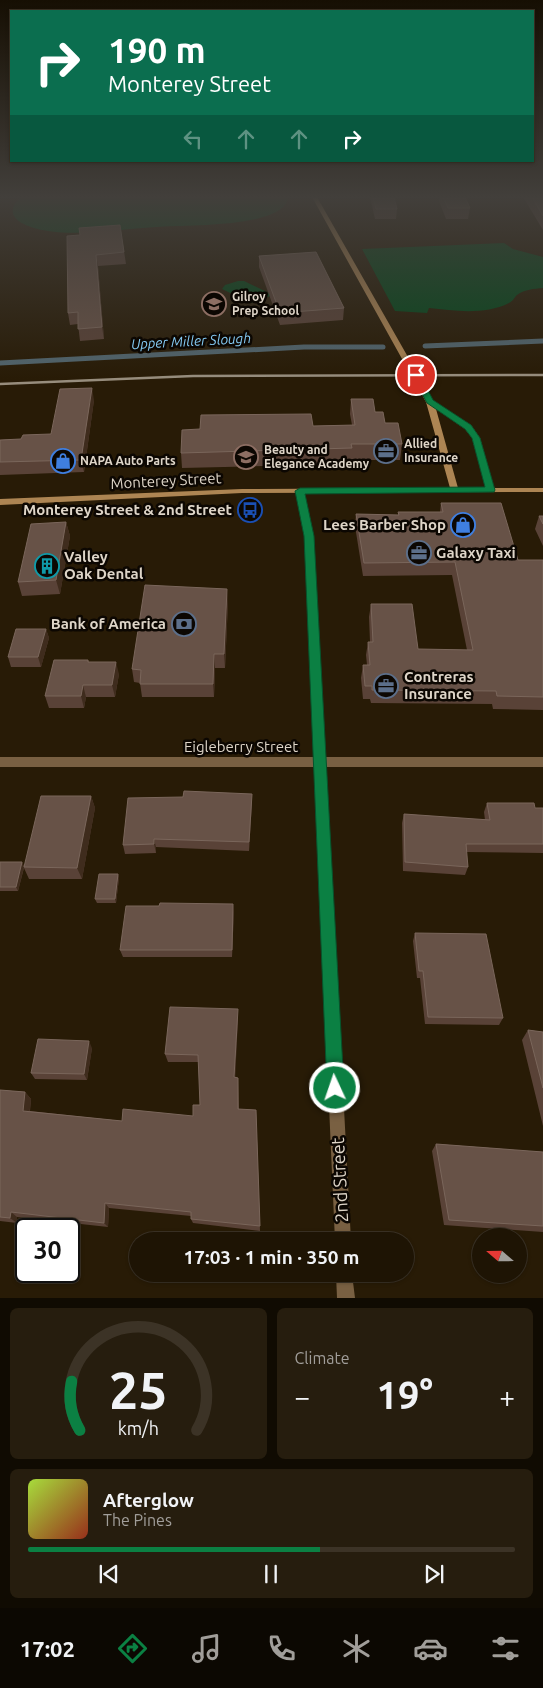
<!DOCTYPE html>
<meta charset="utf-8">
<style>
:root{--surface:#1e1404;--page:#261d0e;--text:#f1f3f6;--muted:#a19e9a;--line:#3c3326;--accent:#0b8043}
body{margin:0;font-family:Ubuntu,sans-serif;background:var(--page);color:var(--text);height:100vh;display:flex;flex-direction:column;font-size:19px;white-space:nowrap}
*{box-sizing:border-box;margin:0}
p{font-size:16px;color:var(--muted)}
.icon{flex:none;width:28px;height:28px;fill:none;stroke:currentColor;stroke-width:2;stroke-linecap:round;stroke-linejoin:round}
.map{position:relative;height:1298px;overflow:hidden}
.details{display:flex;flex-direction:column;gap:10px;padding:10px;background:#100b02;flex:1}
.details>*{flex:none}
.guide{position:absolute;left:10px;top:10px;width:524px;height:152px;border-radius:0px;box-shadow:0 1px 4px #0004,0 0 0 1px var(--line);background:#0b6e4f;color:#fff;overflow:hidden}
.needle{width:32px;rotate:290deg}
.tools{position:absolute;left:472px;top:1228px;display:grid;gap:10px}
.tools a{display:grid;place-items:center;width:55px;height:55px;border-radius:50%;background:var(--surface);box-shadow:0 1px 4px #0004,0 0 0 1px var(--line);font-size:25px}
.speed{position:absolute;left:15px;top:1218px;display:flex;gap:10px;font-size:25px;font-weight:700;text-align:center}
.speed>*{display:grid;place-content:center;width:65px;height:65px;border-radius:50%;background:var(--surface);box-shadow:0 1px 4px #0004,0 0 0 1px var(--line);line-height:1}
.speed .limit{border:2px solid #111;border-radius:8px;background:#fff;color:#111}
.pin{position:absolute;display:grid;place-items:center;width:42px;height:42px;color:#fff;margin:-21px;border:2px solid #fff;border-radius:50%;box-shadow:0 1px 5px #0007}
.me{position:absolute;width:55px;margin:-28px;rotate:357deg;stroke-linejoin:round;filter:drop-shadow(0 0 4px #0008)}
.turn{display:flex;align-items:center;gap:18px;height:105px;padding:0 15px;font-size:22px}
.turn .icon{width:65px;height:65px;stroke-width:2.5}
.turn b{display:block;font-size:35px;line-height:42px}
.lanes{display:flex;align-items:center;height:48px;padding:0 15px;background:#0003;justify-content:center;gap:25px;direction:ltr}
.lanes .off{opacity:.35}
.big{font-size:38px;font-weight:700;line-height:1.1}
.details .card{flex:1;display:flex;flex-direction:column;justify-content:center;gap:8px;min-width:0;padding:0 18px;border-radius:8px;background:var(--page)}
.details .dial{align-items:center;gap:0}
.dial svg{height:130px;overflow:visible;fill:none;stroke:var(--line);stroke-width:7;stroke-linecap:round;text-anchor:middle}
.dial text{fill:var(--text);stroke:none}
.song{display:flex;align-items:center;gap:15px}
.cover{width:60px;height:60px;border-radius:8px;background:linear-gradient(135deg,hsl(80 70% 55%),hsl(10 70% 35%))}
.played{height:5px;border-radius:2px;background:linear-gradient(90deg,var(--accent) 60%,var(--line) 60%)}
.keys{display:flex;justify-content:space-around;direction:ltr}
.heat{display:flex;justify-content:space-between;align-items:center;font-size:28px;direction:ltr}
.details .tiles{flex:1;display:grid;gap:10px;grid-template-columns:1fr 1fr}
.card:last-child{grid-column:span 2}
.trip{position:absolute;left:129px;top:1232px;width:285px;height:50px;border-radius:25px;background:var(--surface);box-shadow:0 1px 4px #0004,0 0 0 1px var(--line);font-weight:700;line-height:50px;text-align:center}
.menu{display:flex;height:80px;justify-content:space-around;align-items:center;background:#0c0802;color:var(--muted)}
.menu .icon{width:35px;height:35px}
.menu .selected{color:var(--accent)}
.menu b{font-size:22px;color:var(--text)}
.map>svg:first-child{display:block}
</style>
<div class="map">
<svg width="543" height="1298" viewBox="0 0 543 1298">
<rect width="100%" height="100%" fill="#281b06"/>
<path fill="#04471b" d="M21 197H288C287 211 267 216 256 219 224 226 189 225 156 227 119 229 78 237 42 230 23 226 0 216 21 197Z
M504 243 513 249 543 257V288C534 289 525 289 517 295 514 298 513 301 509 303 485 315 455 311 429 308L427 313 395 311 362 249Z
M238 281H244L273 295 251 303 222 289 225 285Z"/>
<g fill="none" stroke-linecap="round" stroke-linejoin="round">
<path stroke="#51646c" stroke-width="5" d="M425 346 543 341
M0 363 304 347H383"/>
<path fill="#796042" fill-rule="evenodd" d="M297 489H300L304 491 313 536 325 757H543V767H326L351 1241H335L314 767H0V757H314L305 536 296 491Z
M336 1274H352L355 1298H337Z"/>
<path fill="#ad8553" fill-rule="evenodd" d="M312 197H317L433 401 471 425 480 438 494 488H543V492L242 493 0 505V499L242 489 450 488 426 402ZM436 409 465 429 472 438 486 488H458Z"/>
<path stroke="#978d7d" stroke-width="2.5" d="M0 384 193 376 543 375"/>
</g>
<path fill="#594237" d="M370 197H394L397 209 396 219H375Z
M440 197H465L470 208 468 219H446L439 201Z
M523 197H543V230Z
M120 225 126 264 98 266 104 339 80 341 78 324 70 325 68 313 80 235Z
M259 256 344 308 343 320 280 325 259 267Z
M351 399 375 412 402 444 400 460H351V464L182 468 181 453 313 426 352 425 350 414Z
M94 400 84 472 0 475V440L21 439 51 434Z
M441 503 518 560H543V710L493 709 492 704 371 703 370 699H363L361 678 363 665H367L366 655 368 642H370L369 617 371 604 418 649 467 650 452 575 363 576 355 526 356 514 398 515V512H440Z
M539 516H543V546L535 529Z
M66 522 70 536 60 594 22 596 18 582Z
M228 602 225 668H215L214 697H142L140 683 134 682 132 669Z
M46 629 49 638 41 667H11L8 657Z
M88 660 89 662 119 674 115 697H86L84 708H49L45 696Z
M91 796 95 808 82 879H29L24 868 18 891H0V862H22L24 866Z
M183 797 252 802 249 851 156 847V853L125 854 123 845Z
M487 803 535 808H543V853L466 852 468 867 465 875 403 871 402 823 404 814 485 820 484 812Z
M118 874 119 878 116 903H97L95 899Z
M234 911 232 957H123L120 950Z
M415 933 503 1018 499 1025 425 1024 420 978H417L413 941Z
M238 1017 235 1077 238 1078 239 1109 256 1110 260 1231 193 1223 191 1219V1216L109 1208 108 1227 17 1217V1223L0 1221V1090L25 1092 31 1099 30 1111 122 1121 193 1116 200 1105 199 1062H168L165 1054Z
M528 1030 543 1032V1126L522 1040Z
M92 1048 87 1080 35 1079 31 1073Z
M436 1144 543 1152V1232L444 1225 432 1151Z"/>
<path fill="#3f2c1d" d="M96 255 98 266 104 339 102 327Z
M92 388 94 400 84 472 81 460Z
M66 522 70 536 60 594 56 580Z
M227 589 228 602 225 668 224 654Z
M46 629 49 638 41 667 38 657Z
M214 654 215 668 214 697 213 684Z
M116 662 119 674 115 697 112 685Z
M83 685 86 697 84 708 81 696Z
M252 794V802L249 851V842Z
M91 796 95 808 82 879 77 868Z
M154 839 156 847V853L154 844Z
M22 862 24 867 18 891 16 887Z
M118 874 119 878 116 903 115 899Z
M233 904 234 911 232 957V950Z
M238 1009V1017L235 1085 234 1077Z
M89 1041 92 1048 87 1080 84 1074Z
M25 1092 31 1099 29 1117 23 1111Z
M105 1203 109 1208 108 1227 104 1223Z
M11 1212 17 1217V1223L10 1218Z"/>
<path fill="#675247" stroke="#7a665b" d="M373 197H394L397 209H376Z
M443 197H465L470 208H448Z
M532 197H543V216Z
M120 225 124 252 96 255 102 327 78 329V312L68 313 67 236 80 235 79 228Z
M316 252 344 308 280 313 259 256Z
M92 388 81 460 0 462V440L21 439 23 435 51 434 60 389Z
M351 399H373L375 412H383L385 423H398L402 444H351L352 448 181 453 182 430 200 429 201 415 311 414 313 426 355 425Z
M441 503H501L518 560H543V697L497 696 496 691 372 690V686H365L363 665H370L368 642H373L371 604H412L418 649 473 650 455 562 364 563 356 514 399 515 398 512H443Z
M539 516H543V524Z
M66 522 56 580 18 582 31 524Z
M145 585 227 589 224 654H214L213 684H140L141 670 132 669Z
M16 629H46L38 657H8Z
M54 660H88V662H116L112 685H83L81 696H45Z
M184 791 252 794 249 842 154 839V844L123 845 128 798 183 797Z
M41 796H91L77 868 24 867Z
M487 803H534L535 808H543V844H466L468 867 405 862 404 814 490 820Z
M0 862H22L16 887H0Z
M99 874H118L115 899H95Z
M160 903 233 904 232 950H120L126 906H159Z
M415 933 486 934 503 1018 428 1017 423 971H419Z
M170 1007 238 1009 234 1077 238 1078V1109L256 1110 260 1226 191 1219V1212L105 1203 104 1223 11 1212 10 1218 0 1217V1090L25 1092 23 1111 122 1121 123 1109 193 1116V1105H200L198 1055 165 1054Z
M528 1030 543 1032V1088Z
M38 1039 89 1041 84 1074 31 1073Z
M436 1144 543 1152V1226L449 1220Z"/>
<linearGradient id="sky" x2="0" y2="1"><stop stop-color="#160f03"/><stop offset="0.52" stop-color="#423f3b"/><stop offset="1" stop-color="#423f3b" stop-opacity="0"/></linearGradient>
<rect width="543" height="379" fill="url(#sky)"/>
<path fill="#0b8043" stroke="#07532c" d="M413 373H419L433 400 471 425 480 438 495 490 494 492 305 494 314 536 344 1088 341 1094 335 1096 329 1094 327 1088 304 536 295 491 300 488 485 487 472 438 465 429 427 403 412 375Z"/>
<defs>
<symbol id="school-ring" viewBox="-11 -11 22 22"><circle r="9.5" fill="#0c0702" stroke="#8d6e63" stroke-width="1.5"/><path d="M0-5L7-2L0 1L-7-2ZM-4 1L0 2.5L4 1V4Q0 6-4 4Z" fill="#8d6e63"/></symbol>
<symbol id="office-ring" viewBox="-11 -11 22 22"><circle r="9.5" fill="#0c0702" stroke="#5c6f8a" stroke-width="1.5"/><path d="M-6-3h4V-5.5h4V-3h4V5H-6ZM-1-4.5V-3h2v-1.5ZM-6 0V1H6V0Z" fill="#5c6f8a"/></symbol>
<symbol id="shop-ring" viewBox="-11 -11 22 22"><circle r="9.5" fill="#0c0702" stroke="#3f7fe0" stroke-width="1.5"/><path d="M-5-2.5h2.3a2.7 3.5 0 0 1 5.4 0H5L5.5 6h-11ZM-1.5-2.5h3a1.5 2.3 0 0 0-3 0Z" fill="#3f7fe0"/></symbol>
<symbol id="bus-ring" viewBox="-11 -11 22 22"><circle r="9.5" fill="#0c0702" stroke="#1a4fb4" stroke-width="1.5"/><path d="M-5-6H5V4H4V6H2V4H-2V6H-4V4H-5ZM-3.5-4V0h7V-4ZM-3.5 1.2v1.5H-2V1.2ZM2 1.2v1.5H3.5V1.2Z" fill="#1a4fb4"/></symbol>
<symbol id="building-ring" viewBox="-11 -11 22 22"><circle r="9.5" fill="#0c0702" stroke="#0f9aa8" stroke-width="1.5"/><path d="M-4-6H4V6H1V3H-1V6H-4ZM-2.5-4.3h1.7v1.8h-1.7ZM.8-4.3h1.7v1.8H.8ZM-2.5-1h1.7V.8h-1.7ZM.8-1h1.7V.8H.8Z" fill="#0f9aa8"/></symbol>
<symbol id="bank-ring" viewBox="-11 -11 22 22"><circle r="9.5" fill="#0c0702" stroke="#5c6f8a" stroke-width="1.5"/><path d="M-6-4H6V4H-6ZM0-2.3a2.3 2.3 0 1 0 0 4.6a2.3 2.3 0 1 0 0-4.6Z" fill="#5c6f8a"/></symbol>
</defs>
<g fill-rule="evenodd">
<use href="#school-ring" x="200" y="290" width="28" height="28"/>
<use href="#office-ring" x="372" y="437" width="28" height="28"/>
<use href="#school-ring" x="232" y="443" width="28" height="28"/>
<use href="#shop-ring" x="49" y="447" width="28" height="28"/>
<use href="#bus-ring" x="236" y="496" width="28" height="28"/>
<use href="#shop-ring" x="449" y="511" width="28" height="28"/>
<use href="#office-ring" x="405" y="539" width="28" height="28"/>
<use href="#building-ring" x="33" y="552" width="28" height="28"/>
<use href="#bank-ring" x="170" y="610" width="28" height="28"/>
<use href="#office-ring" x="372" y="672" width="28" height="28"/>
</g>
<g text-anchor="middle" stroke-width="5" stroke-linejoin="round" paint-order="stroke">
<g font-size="12" font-weight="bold" fill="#ded5c8" stroke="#0c0702" text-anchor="start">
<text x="232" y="301">Gilroy<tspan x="232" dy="14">Prep School</tspan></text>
<text x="404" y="448">Allied<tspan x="404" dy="14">Insurance</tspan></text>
<text x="264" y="454">Beauty and<tspan x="264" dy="14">Elegance Academy</tspan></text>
<text x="80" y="465">NAPA Auto Parts</text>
</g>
<g font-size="14" font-style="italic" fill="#84c9f2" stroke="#0c0702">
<text transform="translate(191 341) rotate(-3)" y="5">Upper Miller Slough</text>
</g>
<g font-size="15" fill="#ded5c8" stroke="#0c0702">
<text transform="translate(166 481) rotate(-3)" y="5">Monterey Street</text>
<text x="241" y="752">Eigleberry Street</text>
</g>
<g font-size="15" font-weight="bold" fill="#ded5c8" stroke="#0c0702" text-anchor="end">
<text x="232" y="515">Monterey Street &amp; 2nd Street</text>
<text x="446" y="530">Lees Barber Shop</text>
<text x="436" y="558" text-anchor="start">Galaxy Taxi</text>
<text x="64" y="562" text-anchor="start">Valley<tspan x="64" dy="17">Oak Dental</tspan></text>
<text x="166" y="629">Bank of America</text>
<text x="404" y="682" text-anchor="start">Contreras<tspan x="404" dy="17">Insurance</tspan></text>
</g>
<g font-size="18" fill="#ded5c8" stroke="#0c0702">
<text transform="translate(340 1180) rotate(-93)" y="6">2nd Street</text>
</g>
</g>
</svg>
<div class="tools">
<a><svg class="needle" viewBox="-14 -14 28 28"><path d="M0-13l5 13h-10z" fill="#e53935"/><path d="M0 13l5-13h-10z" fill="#a19e9a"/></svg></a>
</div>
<div class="speed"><div class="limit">30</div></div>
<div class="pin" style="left:416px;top:375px;background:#d93025"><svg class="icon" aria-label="arrive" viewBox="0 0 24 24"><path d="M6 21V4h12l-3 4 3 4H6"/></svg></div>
<svg class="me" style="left:335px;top:1088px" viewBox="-20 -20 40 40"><circle r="17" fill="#0b8043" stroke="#fff" stroke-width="3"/><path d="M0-11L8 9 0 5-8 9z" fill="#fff"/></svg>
<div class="trip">17:03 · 1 min · 350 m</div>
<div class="guide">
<div class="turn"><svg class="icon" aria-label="right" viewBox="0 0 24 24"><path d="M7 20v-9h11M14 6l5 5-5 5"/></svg><div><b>190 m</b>Monterey Street</div></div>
<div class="lanes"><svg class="icon off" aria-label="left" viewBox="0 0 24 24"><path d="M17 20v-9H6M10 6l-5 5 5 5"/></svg><svg class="icon off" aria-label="ahead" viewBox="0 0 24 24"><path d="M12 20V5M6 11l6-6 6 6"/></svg><svg class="icon off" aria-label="ahead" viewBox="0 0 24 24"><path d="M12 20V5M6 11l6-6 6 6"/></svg><svg class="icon" aria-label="right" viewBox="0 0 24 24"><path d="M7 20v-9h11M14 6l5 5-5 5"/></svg></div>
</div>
</div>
<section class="details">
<div class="tiles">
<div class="card dial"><svg viewBox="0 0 100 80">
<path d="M14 69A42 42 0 1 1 86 69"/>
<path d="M14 69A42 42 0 0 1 9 39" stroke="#0b8043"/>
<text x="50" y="56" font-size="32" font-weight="700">25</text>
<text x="50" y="72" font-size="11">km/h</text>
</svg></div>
<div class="card"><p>Climate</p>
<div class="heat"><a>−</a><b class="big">19°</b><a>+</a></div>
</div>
<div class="card">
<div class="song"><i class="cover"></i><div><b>Afterglow</b><p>The Pines</p></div></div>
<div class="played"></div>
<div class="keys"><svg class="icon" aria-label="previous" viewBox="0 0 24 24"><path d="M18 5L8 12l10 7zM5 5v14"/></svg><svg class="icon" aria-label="pause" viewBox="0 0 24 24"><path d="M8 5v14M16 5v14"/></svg><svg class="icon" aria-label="next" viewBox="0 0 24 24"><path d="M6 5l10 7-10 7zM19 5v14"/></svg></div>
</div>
</div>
</section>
<nav class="menu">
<b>17:02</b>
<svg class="icon selected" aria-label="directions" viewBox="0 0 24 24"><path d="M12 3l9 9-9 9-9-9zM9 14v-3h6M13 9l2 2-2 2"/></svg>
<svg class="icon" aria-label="music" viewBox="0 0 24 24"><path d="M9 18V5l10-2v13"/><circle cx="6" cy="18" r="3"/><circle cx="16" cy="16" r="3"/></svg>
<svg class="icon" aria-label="phone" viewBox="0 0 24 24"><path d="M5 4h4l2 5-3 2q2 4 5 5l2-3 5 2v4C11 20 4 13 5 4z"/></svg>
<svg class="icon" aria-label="climate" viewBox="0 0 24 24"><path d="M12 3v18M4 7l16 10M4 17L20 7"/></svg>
<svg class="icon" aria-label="car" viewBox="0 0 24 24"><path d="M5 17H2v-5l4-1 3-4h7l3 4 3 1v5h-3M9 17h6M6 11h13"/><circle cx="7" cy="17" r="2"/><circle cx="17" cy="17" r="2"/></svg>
<svg class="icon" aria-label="filters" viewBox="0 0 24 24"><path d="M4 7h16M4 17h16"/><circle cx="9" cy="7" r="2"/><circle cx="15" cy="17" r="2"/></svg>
</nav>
